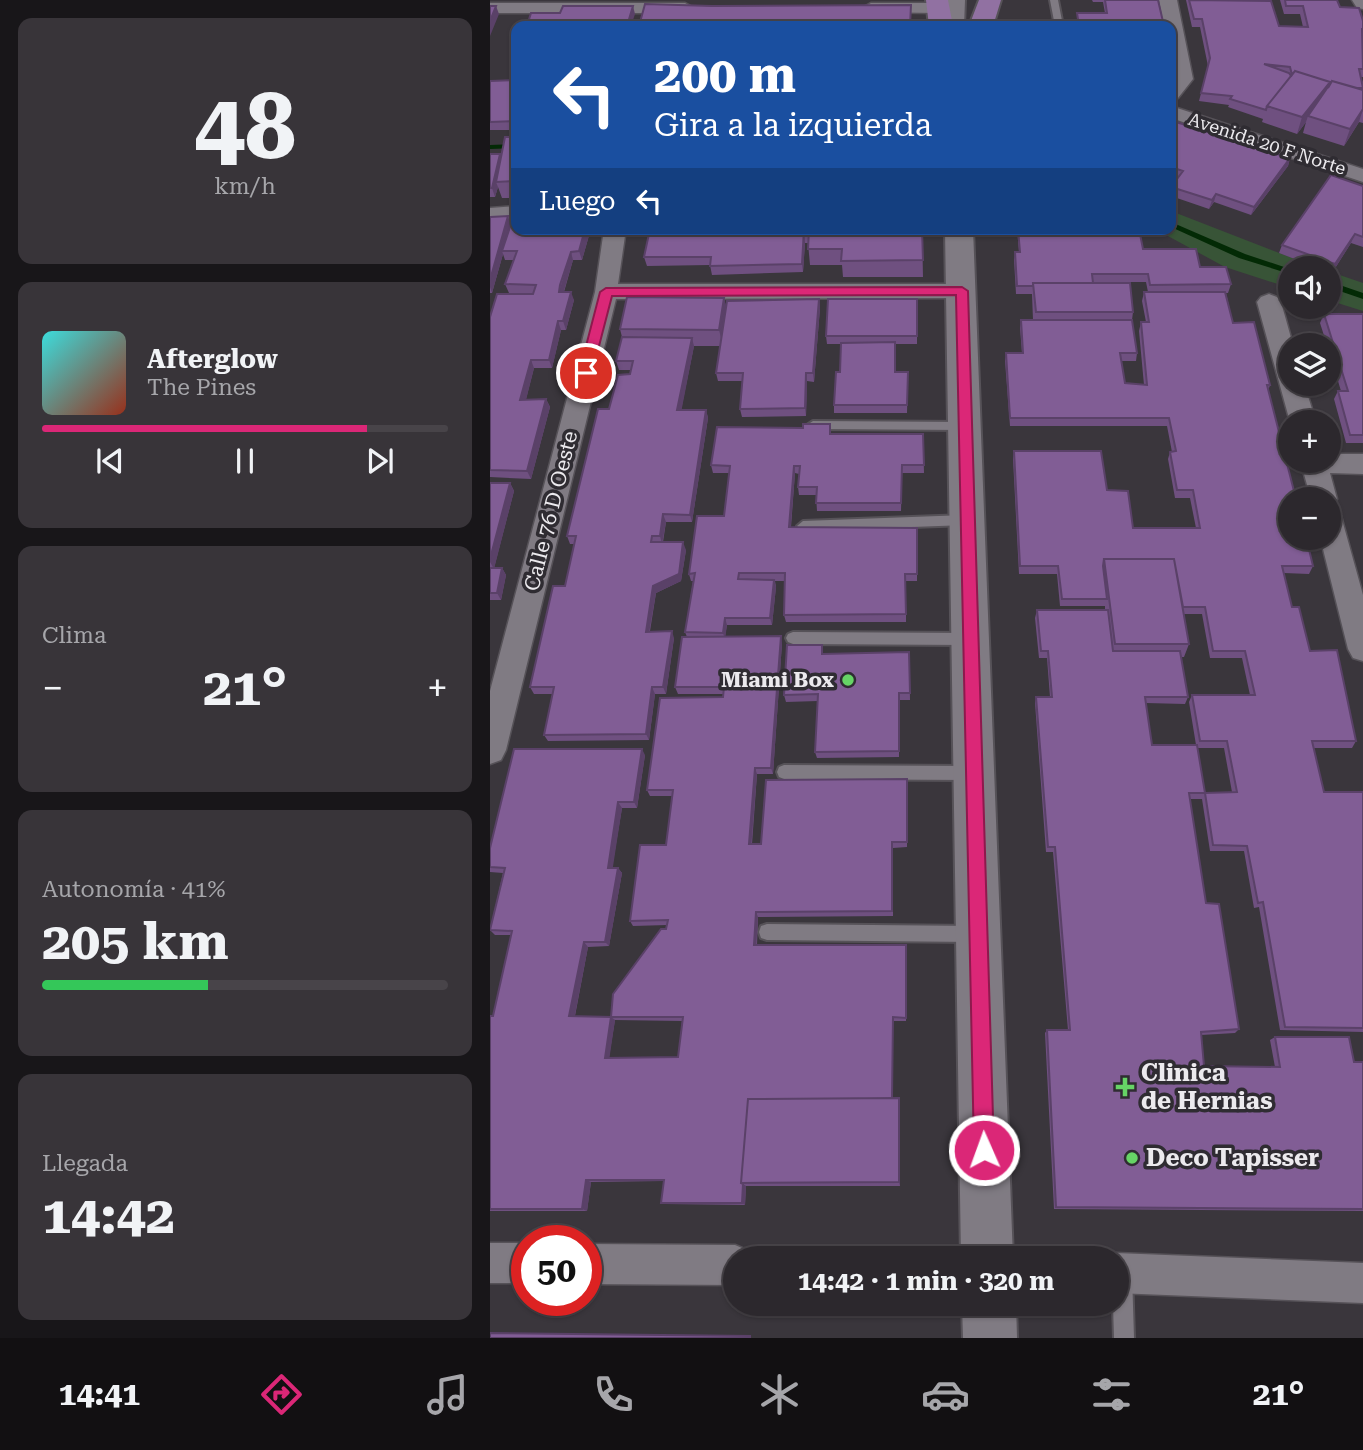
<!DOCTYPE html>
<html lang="es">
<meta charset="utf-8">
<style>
:root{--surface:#2c282d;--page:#383439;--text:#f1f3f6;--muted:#a6a6aa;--line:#484449;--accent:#db2777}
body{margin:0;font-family:"Roboto Serif",serif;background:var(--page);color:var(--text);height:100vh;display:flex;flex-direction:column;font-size:26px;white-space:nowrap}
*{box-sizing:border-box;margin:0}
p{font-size:23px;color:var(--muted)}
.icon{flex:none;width:38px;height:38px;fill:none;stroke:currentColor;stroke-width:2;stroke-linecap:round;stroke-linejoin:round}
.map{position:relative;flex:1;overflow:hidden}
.drawer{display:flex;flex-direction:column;gap:18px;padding:18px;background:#181619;width:490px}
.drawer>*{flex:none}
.hud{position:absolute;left:21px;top:21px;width:665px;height:214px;border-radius:14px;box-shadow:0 2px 5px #0004,0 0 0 2px var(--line);background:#1a4fa0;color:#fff;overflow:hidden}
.controls{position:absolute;left:788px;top:256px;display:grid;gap:14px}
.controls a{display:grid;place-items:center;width:63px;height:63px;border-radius:50%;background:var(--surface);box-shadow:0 2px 5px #0004,0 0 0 2px var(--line);font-size:35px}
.speed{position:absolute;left:21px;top:1225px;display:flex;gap:14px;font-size:35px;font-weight:700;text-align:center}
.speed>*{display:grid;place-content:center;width:91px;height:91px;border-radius:50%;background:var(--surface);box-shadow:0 2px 5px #0004,0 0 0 2px var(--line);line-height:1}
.speed .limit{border:10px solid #d22;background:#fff;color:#111}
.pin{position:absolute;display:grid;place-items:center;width:60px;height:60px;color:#fff;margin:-30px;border:4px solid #fff;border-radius:50%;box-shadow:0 2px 7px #0007}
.me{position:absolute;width:77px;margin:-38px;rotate:358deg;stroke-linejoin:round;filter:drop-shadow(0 0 5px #0008)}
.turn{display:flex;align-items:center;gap:24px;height:147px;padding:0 28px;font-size:32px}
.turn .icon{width:91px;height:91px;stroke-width:2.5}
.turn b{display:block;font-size:49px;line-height:60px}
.then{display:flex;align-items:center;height:66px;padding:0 28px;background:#0003;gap:14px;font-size:26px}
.big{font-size:52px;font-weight:700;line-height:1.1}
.drawer .tile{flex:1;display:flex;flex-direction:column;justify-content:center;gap:10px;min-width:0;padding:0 24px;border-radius:14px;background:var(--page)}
.drawer .dial{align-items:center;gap:0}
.dial b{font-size:91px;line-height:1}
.song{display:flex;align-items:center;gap:21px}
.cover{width:84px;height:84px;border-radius:10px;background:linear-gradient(135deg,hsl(180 70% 55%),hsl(10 70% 35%))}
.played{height:7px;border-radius:4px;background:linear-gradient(90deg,var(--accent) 80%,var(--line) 80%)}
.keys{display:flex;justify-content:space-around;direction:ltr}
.heat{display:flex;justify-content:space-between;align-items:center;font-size:38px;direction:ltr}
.charge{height:10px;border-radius:5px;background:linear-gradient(90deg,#34c759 41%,var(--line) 0)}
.trip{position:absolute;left:233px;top:1246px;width:406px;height:70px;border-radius:35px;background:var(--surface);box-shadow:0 2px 5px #0004,0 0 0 2px var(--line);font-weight:700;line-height:70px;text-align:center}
.dock{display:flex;height:112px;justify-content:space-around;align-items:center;background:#121012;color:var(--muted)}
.dock .icon{width:49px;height:49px}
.dock .on{color:var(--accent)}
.dock b{font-size:32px;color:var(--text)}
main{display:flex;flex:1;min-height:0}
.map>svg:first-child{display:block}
</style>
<main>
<section class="drawer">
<div class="tile dial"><b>48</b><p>km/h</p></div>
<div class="tile">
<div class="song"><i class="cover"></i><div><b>Afterglow</b><p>The Pines</p></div></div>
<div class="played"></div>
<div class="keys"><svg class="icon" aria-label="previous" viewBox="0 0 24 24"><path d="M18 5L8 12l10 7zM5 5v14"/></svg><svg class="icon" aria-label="pause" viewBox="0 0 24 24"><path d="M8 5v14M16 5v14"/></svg><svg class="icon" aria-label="next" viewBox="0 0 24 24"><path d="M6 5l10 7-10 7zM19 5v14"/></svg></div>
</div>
<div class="tile"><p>Clima</p>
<div class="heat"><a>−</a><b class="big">21°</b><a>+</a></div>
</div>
<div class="tile"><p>Autonomía · 41%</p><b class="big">205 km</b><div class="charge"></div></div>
<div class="tile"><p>Llegada</p><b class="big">14:42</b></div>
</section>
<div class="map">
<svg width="873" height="1338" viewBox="0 0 873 1338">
<rect width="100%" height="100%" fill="#3a363c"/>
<path fill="#385437" d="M681 211 828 268H800V288L735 267 665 229H681Z
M838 271 873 283V311L838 300Z"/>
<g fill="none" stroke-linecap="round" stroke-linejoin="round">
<path fill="#032a05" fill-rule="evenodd" d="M26 144V148L0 149V145Z
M681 222 755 254 800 269V274L749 258 681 227Z
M838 281 873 293V299L838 287Z"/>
<defs>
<path id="lane" d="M560 0H568L573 26H565Z
M323 421 475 422 481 426 475 430 323 429 317 425Z
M476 515 482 520 476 525 313 531 307 526 313 521Z
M303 632 480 633 485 635 487 639 485 643 480 645 303 644 298 642 296 638 298 634Z
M294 765 482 766 487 768 489 773 487 778 482 780 294 779 289 777 287 772 289 767Z
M277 924 485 926 491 928 493 934 491 940 485 942 277 940 271 938 269 932 271 926Z
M632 1264 639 1267 642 1274 644 1338H624L623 1304H626V1267Z"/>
<path id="street" d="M669 0H687L703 79 688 98 681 100V82L683 79 681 26H674Z
M862 0H873V9L867 8Z
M0 3H195L204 8 195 13H0Z
M381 3H447L456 8 447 13 375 12 372 8Z
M681 106 873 169V182L681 118Z
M26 206V220L0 222V208Z
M114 229H136L128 284H472L480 286 483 291 480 296 472 298 126 299 16 750 11 760 0 764V691L105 292Z
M779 294 787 297 791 302 803 345H800V383H814L826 422H800L767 302 771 297Z
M838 454H873V474L840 473 847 499 842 507 848 509 851 516 873 595V661L863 658 858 649 830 537H838V499H821L810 460H838Z
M0 1243H37V1283H0Z
M96 1244 245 1245 259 1251 262 1258H245V1285L96 1284Z
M626 1253 873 1263V1303L626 1293V1258H613Z"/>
<path id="secondary" d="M453 0H475L474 26H450Z
M455 229H483L523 1258H471Z
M472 1304H526L527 1338H473Z"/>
<path id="primary" d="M436 0H458L463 26H439Z
M489 0H511L503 26H479Z"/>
</defs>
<use href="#lane" stroke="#565258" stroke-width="4"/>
<use href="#street" stroke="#565258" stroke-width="3"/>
<use href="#secondary" stroke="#565258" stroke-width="4"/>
<use href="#primary" stroke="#565258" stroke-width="4"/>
<use href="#lane" fill="#807b83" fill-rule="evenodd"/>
<use href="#street" fill="#807b83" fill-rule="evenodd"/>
<use href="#secondary" fill="#807b83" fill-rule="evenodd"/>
<use href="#primary" fill="#9171a2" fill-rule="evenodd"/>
</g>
<path fill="#6f5080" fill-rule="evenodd" d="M602 0H668L674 26H587V13H615L613 2H603Z
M696 0H776L789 26 813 27 810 14H794L790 0H847L850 7 873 21V77H871L873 83V123L869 122 854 146 813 133 816 122 807 134 772 122 773 119 738 107 739 105 709 101 718 66 710 27H702Z
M26 80V130H0V81Z
M681 124 800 158 798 166 761 215 724 202 719 209 681 196V187L688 178 681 176Z
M26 137V198H12L8 187 5 197H0V154H10L11 156Z
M873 186V247L861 243 842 273 838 271V268H828L789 253 792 245Z
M0 217 21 225 100 232 92 260H83L74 292 84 300 76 330H71L62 368H44L36 399H56L60 407 41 479 0 477V317L43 293H19L15 284 24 260H15L13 254 2 293H0Z
M160 229H432L433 277H353L352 265H320L318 243H315L313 272 222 275 220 265 157 266 154 257Z
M527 229H649L653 249 710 267 741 284 738 293H736L743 323 780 385 778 391 823 566 819 574 794 573 802 607 820 651 866 741 862 748H823L834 792H873V1032L790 1030 769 907 764 908 754 851H720L712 799H700L716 903 749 1029 745 1033 711 1035 714 1066 785 1067 780 1040 785 1037 864 1062H873V1211L564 1209 555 1033 557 1030H578L563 852H556L545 703 546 697H560L557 658H549L545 618 547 610H615V606H570L567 574H529L523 459 524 451 617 490 643 528H706L700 498H685L678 459 680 452H682L677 426H520L515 361 516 353H532L530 328 531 320H543L542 294H526L524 260 525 252H529ZM603 282H656L658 292H654L652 301 656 322H651L649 331 654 385 635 383 631 361H646L647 353 642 320 643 312ZM694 614H712L720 658H752L760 695H702L699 702 706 745H662L656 703 695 704 698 697 691 657H694L699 644ZM707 748H734L742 792 715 793Z
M234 298 236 307 329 299 330 308 324 382 317 381 316 416 252 417 250 409 253 381H228L226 373 230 346H204L191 410H216L218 418 202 522H176L173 542 196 550 191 581 166 593 160 631 184 638 176 694H165L159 740 58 741 54 735 63 694H44L40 687 75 586 84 544H80L77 536 119 409 140 374 141 370H129L126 361 132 337 130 329Z
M427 299V344H405V372H418L417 413H344V405L350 372 351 344H337L336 336Z
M834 314H873V443H856L844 399 848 391H851L838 348V345H837L830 323Z
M341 434H433L434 473H412L411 511H327L326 495H309L308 487 309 474 305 473 301 527 427 528V581H416V622H296L294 615 295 581H285L286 587 282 625H237L235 636 292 643 283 774H267L262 844H271L417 779V847L403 848V916L268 917 267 945H416V1021H403V1098L410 1104V1186H256L255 1205 175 1204 171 1203 174 1181 101 1182 97 1211H0V1016H3L21 935H5L0 930 13 873 0 872V848L155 755 147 808H132L122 868H128L132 873 119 946 98 947 85 1016 121 1017 176 929 177 925 143 926 140 921 176 845 182 796H160L157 790 233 697V694H188L185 687 197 637 195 632 203 581H201L199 574 234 516 239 473H223L221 465ZM125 1020 192 1021 188 1057H119Z
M0 483H20L24 491 4 568H12L16 575 11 600H0Z
M419 652 420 700H409V757L327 758 325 752 328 701 296 702 294 695 333 654Z"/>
<path fill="#5a4168" d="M6 6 9 14 0 36V21Z
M143 6 145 14 141 26H137Z
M840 82 834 99 818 116 816 122 807 134 812 117Z
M873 109 869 122 854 146 860 129Z
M10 154 13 162 6 182 8 187 5 197 2 188Z
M800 158 798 166 761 215 764 207Z
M726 194 724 202 719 209 722 200Z
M18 216 21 225 12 251 13 254 2 293 0 287V280Z
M95 229H99L100 232 92 260 89 251Z
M314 234 315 243 313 272 312 264Z
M865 234 861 243 842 273 845 264Z
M81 252 83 260 73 294 69 292Z
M81 292 84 300 76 330 73 321Z
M234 298 238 315 233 346 229 330Z
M329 299 330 308 324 382 323 373Z
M68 321 71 330 62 368 59 360Z
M202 338 204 346 190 418 187 410Z
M41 360 44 368 34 408 30 400Z
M316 373 317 381 316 416 315 408Z
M56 399 60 407 41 479 37 471Z
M216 410 218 418 202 522 200 515Z
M304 466 305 473 300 535 299 527Z
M20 483 24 491 4 569 0 562V559Z
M173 514 176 522 172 544 170 536Z
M193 542 196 550 191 581 166 593 158 639 156 632 163 586Z
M12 568 16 575 11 600 7 593Z
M284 580 286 587 282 625 280 618Z
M235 618 237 625 235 640 233 633Z
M182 631 184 638 176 694 173 687Z
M291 636 292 643 283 774 281 768Z
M162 687 165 694 159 740 156 734Z
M152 749 155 755 147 808 144 802Z
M265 768 267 774 261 849 259 844Z
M128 802 132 808 122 873 118 868Z
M128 868 132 873 119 946 115 942Z
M266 912 268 917 266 950 264 945Z
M94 942 98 947 84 1020 79 1016Z
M121 1017 125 1020 119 1061 115 1058Z
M409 1098 410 1104V1186L409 1182Z
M96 1180 101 1182 97 1211 92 1209Z
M253 1184 256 1186 255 1205 252 1203Z"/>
<path fill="#815d95" stroke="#5a4168" stroke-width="2" d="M615 0H668L674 26H589L587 13H617Z
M699 0 781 1 789 26 818 27 813 6H796L795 0H847L850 7 869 8 873 21V29H872L873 69H869L873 88H867L842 81 838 88 840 82 805 71 802 75 800 67 774 64 799 73 801 76 777 106 776 110 740 99 742 96 711 93 720 58 712 19H704Z
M155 4 222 6 421 5 420 26H149Z
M0 6H6L0 21Z
M73 6H143L137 26H37L41 13H70Z
M805 71 840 82 812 117 777 106Z
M26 80V121L0 122V81Z
M842 81 873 90V109L860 129 818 116Z
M686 122 800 158 764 207 726 194 722 200 681 187 693 171 681 167V124L684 125Z
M15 137H26V181L6 182Z
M0 154H10L2 188H0Z
M841 175 873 186V237L865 234 845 264 792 245Z
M18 216 0 280V217Z
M21 224H26V229H95L89 251 81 252 70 285 69 292H81L73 321H68L59 360H41L30 400 56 399 37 471 0 470V317L7 294H43L46 285 15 284 27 251H12Z
M160 229H314L312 264 220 266 221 257H154Z
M319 229H432L433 260 351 261 352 249H318Z
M528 229H649L653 249H706L710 267H736L741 284 660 285 658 274H602L603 283H543V286H527L525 252H530Z
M543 283H640L643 312H546Z
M654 292H735L743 323 764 322 780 385H777L806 499H800V537H816L823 566H792L802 607H809L820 651 847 650 866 741H822L834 792H873V1028L795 1027 773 902 768 903 757 846 723 845 715 793H699L716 903 729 904 749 1029 711 1032 714 1066 790 1067 785 1037H859L864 1062H873V1209L566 1207 557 1030H580L565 847H558L546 697H562L558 651H551L547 610H618L623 651H690L698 697H655L662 745H707L715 793 747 792 737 741H710L702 695H765L755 651H723L715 607H693L684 559H614L613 566 617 599H572L568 566H530L524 451H611L617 490 638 491 643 528H710L703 490H687L680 452 686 451 679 418H520L516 353H533L531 320H642L647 353H630L635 383 657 385 651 322H659Z
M137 297 234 298 229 330 130 329Z
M329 299 323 373H316L315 408 250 409 253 373H226L237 301Z
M338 299H427V336H336Z
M834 314H873V435H860L848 391H858Z
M132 337 202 338 187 410H216L200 515 173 514 170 536H162L161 542H193L189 574 163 586 156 632 182 631 173 687H162L156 734 54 735 64 687H40L63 586H75L86 536H77L108 409H119L128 375 140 374 143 361H126Z
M405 342V372H418L417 405H344L346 372H350L351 343Z
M313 424H340V434H433L434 465H412L411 503H326L327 487H308L310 466H304L299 527 427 528V574H415L416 614 294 615 295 573H249L248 579 284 580 280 618H235L233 633 195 632 205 573 199 574 207 516H234L240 466 221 465 227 427 313 428Z
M0 483H20L0 559Z
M614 559H684L699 644H625Z
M0 568H12L7 593H0Z
M291 636 281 768H265L259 844H271L276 780 417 779V842H402V911L266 912 264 945H416V1018L403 1017 402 1098 258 1099 251 1183 253 1184 252 1203H171L174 1180H96L92 1209H0V1016H3L22 931 0 930 15 868 0 867V848L24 749H152L144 802H128L118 868H128L115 942H94L79 1016 121 1017 115 1058 188 1057 193 1017H121L123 994 171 929H176L178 920 140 921 150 845H176L183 790H157L170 698 233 697 234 687H185L192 637Z
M297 645H332V654L419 652 420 693H409V751L325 752 328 694 294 695Z
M409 1098V1182L251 1183 258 1099Z
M0 1333 260 1336V1338H0Z"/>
<path fill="#db2777" stroke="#8e194d" stroke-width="2" d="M472 287 478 291 504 1150 501 1157 494 1160 487 1157 484 1150 466 295 122 296 102 373 96 378 89 373 110 292 116 288Z"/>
<g fill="#66d466" stroke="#2f2c32" stroke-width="2.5">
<circle cx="358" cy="680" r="7"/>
<path d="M631.5 1076.5h7v7h7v7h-7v7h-7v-7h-7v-7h7z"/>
<circle cx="642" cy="1158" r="7"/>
</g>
<g text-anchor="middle" stroke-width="7" stroke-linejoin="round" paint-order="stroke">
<g font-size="18" fill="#eceaee" stroke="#2f2c32">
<text transform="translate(777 144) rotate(18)" y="6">Avenida 20 F Norte</text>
</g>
<g font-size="21" fill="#eceaee" stroke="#2f2c32">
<text transform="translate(61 511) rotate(-76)" y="7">Calle 76 D Oeste</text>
</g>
<g font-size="21" font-weight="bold" fill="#eceaee" stroke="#2f2c32" text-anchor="end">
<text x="344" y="687">Miami Box</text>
</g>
<g font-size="24" font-weight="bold" fill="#eceaee" stroke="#2f2c32" text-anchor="start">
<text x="651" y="1081">Clinica<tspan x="651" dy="28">de Hernias</tspan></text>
<text x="656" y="1166">Deco Tapisser</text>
</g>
</g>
</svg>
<div class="controls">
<a><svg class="icon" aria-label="sound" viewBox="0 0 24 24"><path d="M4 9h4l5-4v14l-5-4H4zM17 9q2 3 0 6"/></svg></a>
<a><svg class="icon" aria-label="layers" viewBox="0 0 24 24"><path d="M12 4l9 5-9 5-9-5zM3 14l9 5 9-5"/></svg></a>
<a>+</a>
<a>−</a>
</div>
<div class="speed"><div class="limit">50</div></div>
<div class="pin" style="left:96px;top:373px;background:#d93025"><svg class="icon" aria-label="arrive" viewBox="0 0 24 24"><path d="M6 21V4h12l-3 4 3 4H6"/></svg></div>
<svg class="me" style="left:494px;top:1150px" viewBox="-20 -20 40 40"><circle r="17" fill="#db2777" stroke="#fff" stroke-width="3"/><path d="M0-11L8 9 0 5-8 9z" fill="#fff"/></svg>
<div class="trip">14:42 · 1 min · 320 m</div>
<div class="hud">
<div class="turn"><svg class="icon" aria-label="left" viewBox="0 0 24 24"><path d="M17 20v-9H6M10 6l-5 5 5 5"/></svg><div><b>200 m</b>Gira a la izquierda</div></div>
<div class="then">Luego<svg class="icon" aria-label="left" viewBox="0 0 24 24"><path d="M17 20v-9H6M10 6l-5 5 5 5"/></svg></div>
</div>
</div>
</main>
<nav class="dock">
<b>14:41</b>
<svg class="icon on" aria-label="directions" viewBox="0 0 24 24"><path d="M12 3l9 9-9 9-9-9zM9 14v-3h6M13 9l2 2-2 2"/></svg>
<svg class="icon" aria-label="music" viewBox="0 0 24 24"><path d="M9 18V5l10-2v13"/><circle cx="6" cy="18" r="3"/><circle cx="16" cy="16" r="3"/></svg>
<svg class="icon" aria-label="phone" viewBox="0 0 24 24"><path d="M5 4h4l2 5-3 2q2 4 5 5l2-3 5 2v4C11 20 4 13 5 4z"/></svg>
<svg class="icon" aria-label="climate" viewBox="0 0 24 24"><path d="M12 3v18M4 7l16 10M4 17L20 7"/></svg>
<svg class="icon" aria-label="car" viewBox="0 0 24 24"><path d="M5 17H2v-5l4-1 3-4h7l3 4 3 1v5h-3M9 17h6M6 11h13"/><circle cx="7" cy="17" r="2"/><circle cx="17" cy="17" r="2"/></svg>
<svg class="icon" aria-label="filters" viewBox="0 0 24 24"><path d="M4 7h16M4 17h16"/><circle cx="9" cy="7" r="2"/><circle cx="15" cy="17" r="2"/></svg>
<b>21°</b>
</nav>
